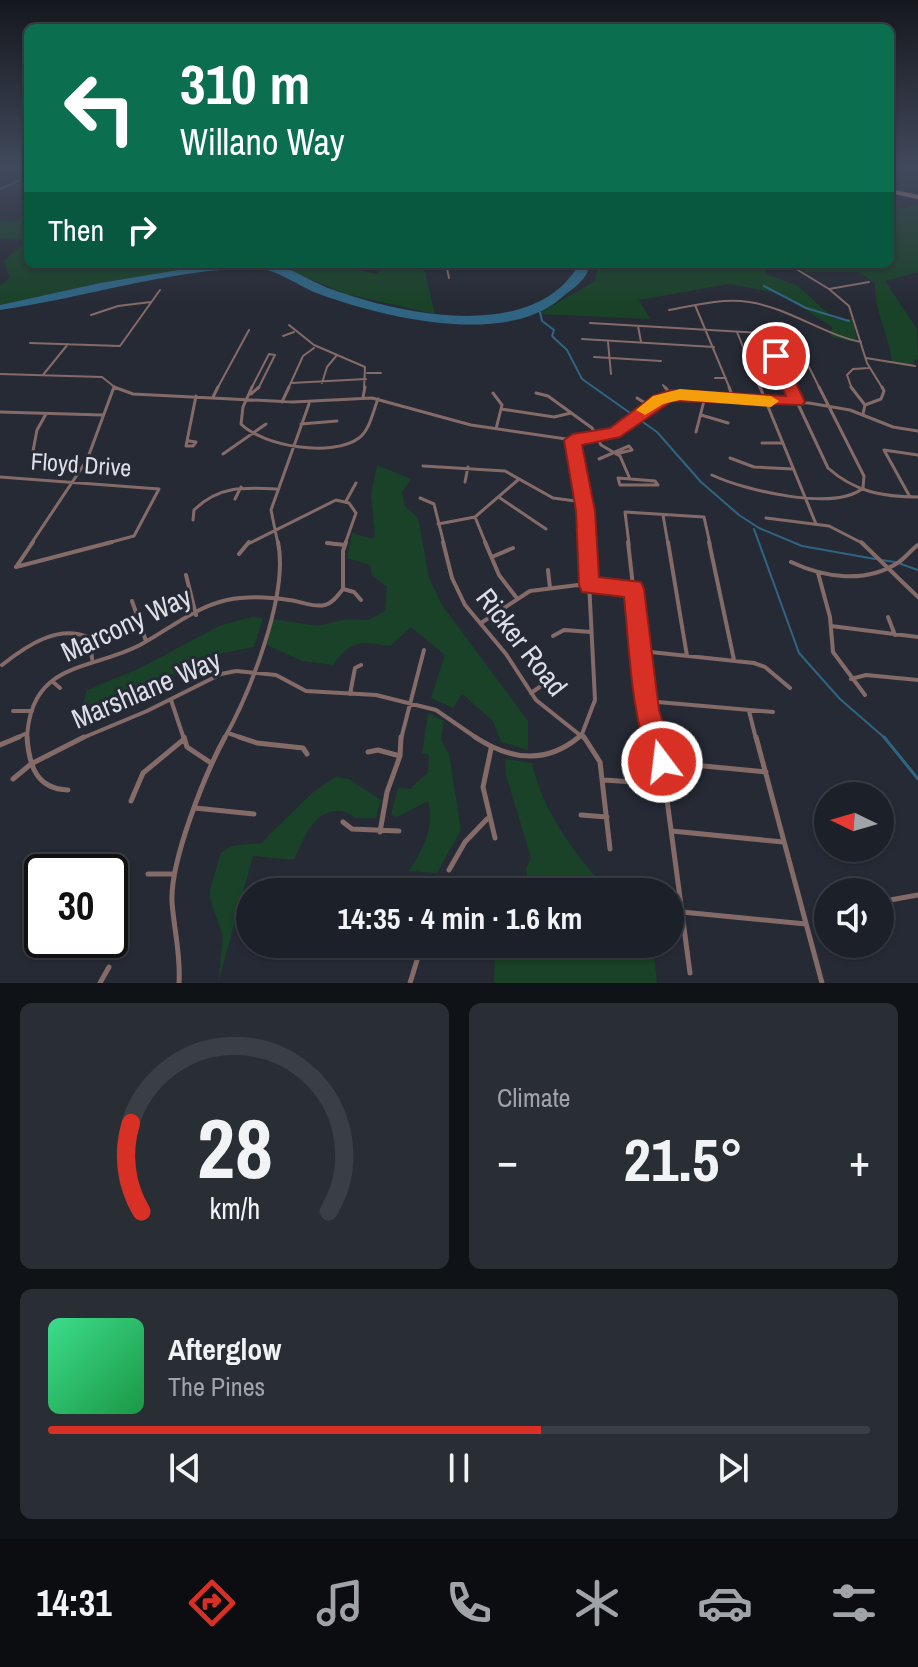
<!DOCTYPE html>
<meta charset="utf-8">
<style>
:root{--surface:#1c2028;--page:#292d34;--text:#f1f3f6;--muted:#a0a3a8;--line:#3a3e45;--accent:#d93025}
body{margin:0;font-family:"Archivo Narrow",sans-serif;background:var(--page);color:var(--text);height:100vh;display:flex;flex-direction:column;font-size:30px;white-space:nowrap}
*{box-sizing:border-box;margin:0}
p{font-size:26px;color:var(--muted)}
.icon{flex:none;width:44px;height:44px;fill:none;stroke:currentColor;stroke-width:2;stroke-linecap:round;stroke-linejoin:round}
.map{position:relative;height:983px;overflow:hidden}
.drawer{display:flex;flex-direction:column;gap:20px;padding:20px;background:#0f1216;flex:1}
.drawer>*{flex:none}
.banner{position:absolute;left:24px;top:24px;width:870px;height:244px;border-radius:12px;box-shadow:0 2px 6px #0004,0 0 0 2px var(--line);background:#0b6e4f;color:#fff;overflow:hidden}
.needle{width:52px;rotate:275deg}
.tools{position:absolute;left:814px;top:782px;display:grid;gap:16px}
.tools a{display:grid;place-items:center;width:80px;height:80px;border-radius:50%;background:var(--surface);box-shadow:0 2px 6px #0004,0 0 0 2px var(--line);font-size:40px}
.speed{position:absolute;left:24px;top:854px;display:flex;gap:16px;font-size:40px;font-weight:700;text-align:center}
.speed>*{display:grid;place-content:center;width:104px;height:104px;border-radius:50%;background:var(--surface);box-shadow:0 2px 6px #0004,0 0 0 2px var(--line);line-height:1}
.speed .limit{border:4px solid #111;border-radius:12px;background:#fff;color:#111}
.pin{position:absolute;display:grid;place-items:center;width:68px;height:68px;color:#fff;margin:-34px;border:4px solid #fff;border-radius:50%;box-shadow:0 2px 8px #0007}
.me{position:absolute;width:88px;margin:-44px;rotate:345deg;stroke-linejoin:round;filter:drop-shadow(0 0 6px #0008)}
.turn{display:flex;align-items:center;gap:28px;height:168px;padding:0 24px;font-size:36px}
.turn .icon{width:104px;height:104px;stroke-width:2.5}
.turn b{display:block;font-size:56px;line-height:68px}
.then{display:flex;align-items:center;height:76px;padding:0 24px;background:#0003;gap:16px;font-size:30px}
.big{font-size:60px;font-weight:700;line-height:1.1}
.drawer .tile{flex:1;display:flex;flex-direction:column;justify-content:center;gap:12px;min-width:0;padding:0 28px;border-radius:12px;background:var(--page)}
.drawer .dial{align-items:center;gap:0}
.dial svg{height:208px;overflow:visible;fill:none;stroke:var(--line);stroke-width:7;stroke-linecap:round;text-anchor:middle}
.dial text{fill:var(--text);stroke:none}
.song{display:flex;align-items:center;gap:24px}
.cover{width:96px;height:96px;border-radius:12px;background:linear-gradient(135deg,hsl(150 70% 55%),hsl(140 70% 35%))}
.played{height:8px;border-radius:4px;background:linear-gradient(90deg,var(--accent) 60%,var(--line) 60%)}
.keys{display:flex;justify-content:space-around;direction:ltr}
.heat{display:flex;justify-content:space-between;align-items:center;font-size:44px;direction:ltr}
.drawer .tiles{flex:1;display:grid;gap:20px;grid-template-columns:1fr 1fr}
.tile:last-child{grid-column:span 2}
.trip{position:absolute;left:236px;top:878px;width:448px;height:80px;border-radius:40px;background:var(--surface);box-shadow:0 2px 6px #0004,0 0 0 2px var(--line);font-weight:700;line-height:80px;text-align:center}
.dock{display:flex;height:128px;justify-content:space-around;align-items:center;background:#0b0d10;color:var(--muted)}
.dock .icon{width:56px;height:56px}
.dock .active{color:var(--accent)}
.dock b{font-size:36px;color:var(--text)}
.map>svg:first-child{display:block}
</style>
<div class="map">
<svg width="918" height="983" viewBox="0 0 918 983">
<rect width="100%" height="100%" fill="#262a35"/>
<path fill="#194228" d="M913 204 918 205V272L885 281 917 329 918 359 913 361 914 365 892 362C889 334 874 312 875 283L858 272H805L793 264H890V206L905 209Z
M28 212V264H214L100 283 0 305V286L10 277 4 261 27 240 0 238V221L16 222Z
M275 264H352V269L377 274 383 268 368 264H423L435 314 346 294Z
M598 264H765L766 274 798 286 834 319H853L857 342 831 337 832 327 782 294 729 284 639 300 650 319 538 314 595 281Z
M377 465 411 479 402 492 405 506 418 518 429 578 442 605 528 721V750L501 742 493 721 462 694 453 708 431 698 445 655 411 627 390 646C360 642 352 639 333 665L302 661 267 645 273 619 318 626 346 619 368 620 385 611 387 587 372 575 370 565 347 558 352 533 373 539 375 535 371 495Z
M252 617 263 618 254 647 218 654 94 709 83 703 87 690 140 668 221 625Z
M428 713 444 721 441 740 449 754 461 830 437 873 409 871C423 848 435 828 428 801L397 817 391 815 398 788 410 789 428 772 429 755 422 753Z
M505 759 532 763C544 814 573 851 607 890L623 892H497L498 879 528 882 526 868 531 858 506 775Z
M335 777 349 779 381 800 376 818C370 818 361 819 356 818 350 815 347 811 339 811 313 810 303 840 294 860L253 856 218 983 223 937 210 899V889L221 853 231 846 261 843 312 793Z
M495 944H653L657 983H494Z"/>
<path fill="#2f6583" d="M214 264C234 264 256 261 275 264 287 266 316 284 331 289 400 314 534 344 579 264H590C586 282 574 287 560 299 503 347 382 317 319 294 297 286 277 268 252 268 167 270 84 298 0 310V305L100 283Z"/>
<g fill="none" stroke-linecap="round" stroke-linejoin="round">
<path stroke="#2f6583" stroke-width="2" d="M0 189 18 181
M764 286 806 308 849 321
M540 312 542 321 554 330 552 336 567 350 582 379 657 432 701 482 739 515 759 528 802 546 875 559
M754 529 799 653 840 699 886 739
M881 560 895 562
M901 564 918 570"/>
<path stroke="#2f6583" stroke-width="3" d="M884 737 918 779"/>
<path stroke="#856b68" stroke-width="2" d="M446 264 449 278
M788 264 829 289 849 306 867 363 883 389
M829 289 869 282
M695 305 730 389
M669 310C695 305 723 298 749 302 789 308 822 334 861 342
M91 315 118 306 151 302
M590 323 761 333C802 343 802 354 820 389
M289 325 314 345 365 367 364 389
M638 326 641 342
M737 332 760 389
M283 336 294 332
M582 339 714 347
M608 342 611 374
M30 343 120 346 160 290
M594 357 661 361
M866 358 915 366
M367 373H381
M0 374 102 377 117 389
M43 375 68 344
M715 378H726
M291 383 366 379
M322 383 327 367 337 355
M663 385 666 389
M113 389 114 386
M217 389 249 330
M251 389 269 354 275 355 258 389
M288 389 303 356 314 348
M791 389 776 356V348L793 335
M852 389 847 375 853 369 869 368"/>
<path stroke="#856b68" stroke-width="3" d="M114 387 133 394 293 402 372 398 471 425 573 440 611 434 658 400 685 394 727 400 809 403 850 410 893 427 918 431
M252 387 243 407 241 424C263 446 332 458 359 438 370 430 373 411 378 399
M665 387 671 395
M729 387 734 400
M760 387 816 524
M790 387 828 468C855 492 883 497 918 497
M851 387 865 405 863 414
M493 393 502 405 496 429
M536 393 548 396 592 428 601 445 620 456 630 479
M251 394 259 387
M213 397 218 387
M363 397 365 387
M637 398 650 406
M282 402 289 387
M865 405 881 399 884 391 882 387
M501 409 554 417 571 413
M0 412 102 415
M701 415 728 423
M301 424 337 421
M696 432 705 397
M573 440 586 511 588 544
M762 443H782
M186 446 196 396
M186 446H193L196 442 189 441
M33 451 37 430 46 414
M223 454 266 424
M730 458 754 467 793 469
M599 459 629 446 632 450 616 454
M423 466 505 471 553 498 583 502
M712 475C743 490 835 512 863 488L864 476 819 387
M0 477 159 489 134 536 104 544
M618 478 655 481 658 485H620Z
M465 482 468 467
M910 497 884 450 918 455
M420 498 434 504 444 544
M500 498 546 529
M235 499 241 487
M346 501 356 483
M663 515 668 544
M475 517 486 544
M766 518 829 526 864 544
M193 520 194 510C218 486 244 487 276 489
M438 524 475 517 519 479
M327 543 335 544
M31 544 87 460 114 387
M248 544 336 500 349 503 356 513 345 544
M278 544 271 510 309 404
M629 544 625 512 704 517 710 544"/>
<path stroke="#856b68" stroke-width="4" d="M443 542 452 578 465 605 506 654 536 700 585 739
M485 542 499 575 516 597
M628 542 647 710 655 739
M668 542 687 656
M709 542 734 660
M861 542 918 597
M327 543 345 545
M239 554 249 542
M492 557 513 548
M791 562C825 578 866 584 899 562 906 557 911 550 918 545
M16 567 112 542
M16 567 33 542
M548 570 550 588
M818 573 830 617 833 652 865 695
M186 575 196 615
M343 589 354 592 361 600
M132 601 146 641
M888 617 895 635
M481 623 530 591 578 585 633 589
M831 626 918 637
M553 636 564 630 591 632
M641 651 754 663 765 667 790 688
M2 665C26 646 59 623 90 638L92 659
M851 679 866 675 918 680
M53 682 60 688
M531 693 544 684
M350 694 355 668 361 665
M171 700 184 739
M646 701 773 712
M13 711H32
M749 711 756 739
M228 733 245 739
M14 739 27 733
M27 739C30 661 90 671 140 645 168 630 195 607 227 600 246 596 269 597 289 600 300 601 313 608 325 605 333 603 338 595 343 589V551L346 542
M80 739 147 711 221 674 236 671 276 675 306 691 376 695 436 710 478 739
M224 739C250 693 289 594 278 542
M401 739 424 650
M576 739 582 734 595 700 587 542"/>
<path stroke="#856b68" stroke-width="5" d="M27 737C29 765 36 789 68 790
M184 737 187 747 211 763
M239 737 257 743 303 748 307 754
M475 737C510 760 545 765 579 737
M584 737 600 762 610 849
M655 737 662 762 690 973
M756 737 822 983
M0 745 19 737
M491 749 483 787 495 838
M368 752 378 750 400 756
M662 762 766 772
M13 779 31 764 84 737
M604 780 664 784
M131 801 143 773 183 740
M195 808 254 814
M581 815 607 817
M343 822 352 829 399 831
M672 831 783 842
M380 832 387 792 400 756 401 737
M449 870 465 842 487 819
M148 874H174
M881 897 890 900 918 895
M682 912 806 924
M100 983 109 967
M179 983C181 955 174 930 172 902 170 861 205 774 225 737
M410 983 422 944"/>
<path stroke="#b98f8a" stroke-width="4" d="M890 191 918 197"/>
</g>
<linearGradient id="sky" x2="0" y2="1"><stop stop-color="#15171d"/><stop offset="0.55" stop-color="#414a5c"/><stop offset="1" stop-color="#414a5c" stop-opacity="0"/></linearGradient>
<rect width="918" height="305" fill="url(#sky)"/>
<path fill="#d93025" stroke="#8d1f18" stroke-width="2" d="M776 352 783 356 805 402 802 405 672 401 620 437 582 445 595 511 599 577 641 582 644 589 659 710 675 762 671 771 662 775 653 771C631 717 630 655 624 597L582 592 579 585 576 511 564 440 573 434 610 428 653 396 671 390 786 396 768 356Z"/>
<path fill="#f59e0b" d="M680 389 771 396 779 401 771 407 680 400 663 404 645 415 636 410 653 396Z"/>
<g text-anchor="middle" stroke-width="6" stroke-linejoin="round" paint-order="stroke">
<g font-size="24" fill="#dcdfe7" stroke="#262a35">
<text transform="translate(81 465) rotate(4)" y="8">Floyd Drive</text>
</g>
<g font-size="28" fill="#dcdfe7" stroke="#262a35">
<text transform="translate(126 624) rotate(-25)" y="10">Marcony Way</text>
<text transform="translate(522 642) rotate(52)" y="10">Ricker Road</text>
<text transform="translate(146 689) rotate(-23)" y="10">Marshlane Way</text>
</g>
</g>
</svg>
<div class="tools">
<a><svg class="needle" viewBox="-14 -14 28 28"><path d="M0-13l5 13h-10z" fill="#e53935"/><path d="M0 13l5-13h-10z" fill="#a0a3a8"/></svg></a>
<a><svg class="icon" aria-label="sound" viewBox="0 0 24 24"><path d="M4 9h4l5-4v14l-5-4H4zM17 9q2 3 0 6"/></svg></a>
</div>
<div class="speed"><div class="limit">30</div></div>
<div class="pin" style="left:776px;top:356px;background:#d93025"><svg class="icon" aria-label="arrive" viewBox="0 0 24 24"><path d="M6 21V4h12l-3 4 3 4H6"/></svg></div>
<svg class="me" style="left:662px;top:762px" viewBox="-20 -20 40 40"><circle r="17" fill="#d93025" stroke="#fff" stroke-width="3"/><path d="M0-11L8 9 0 5-8 9z" fill="#fff"/></svg>
<div class="trip">14:35 · 4 min · 1.6 km</div>
<div class="banner">
<div class="turn"><svg class="icon" aria-label="left" viewBox="0 0 24 24"><path d="M17 20v-9H6M10 6l-5 5 5 5"/></svg><div><b>310 m</b>Willano Way</div></div>
<div class="then">Then<svg class="icon" aria-label="right" viewBox="0 0 24 24"><path d="M7 20v-9h11M14 6l5 5-5 5"/></svg></div>
</div>
</div>
<section class="drawer">
<div class="tiles">
<div class="tile dial"><svg viewBox="0 0 100 80">
<path d="M14 69A42 42 0 1 1 86 69"/>
<path d="M14 69A42 42 0 0 1 10 35" stroke="#d93025"/>
<text x="50" y="56" font-size="32" font-weight="700">28</text>
<text x="50" y="72" font-size="11">km/h</text>
</svg></div>
<div class="tile"><p>Climate</p>
<div class="heat"><a>−</a><b class="big">21.5°</b><a>+</a></div>
</div>
<div class="tile">
<div class="song"><i class="cover"></i><div><b>Afterglow</b><p>The Pines</p></div></div>
<div class="played"></div>
<div class="keys"><svg class="icon" aria-label="previous" viewBox="0 0 24 24"><path d="M18 5L8 12l10 7zM5 5v14"/></svg><svg class="icon" aria-label="pause" viewBox="0 0 24 24"><path d="M8 5v14M16 5v14"/></svg><svg class="icon" aria-label="next" viewBox="0 0 24 24"><path d="M6 5l10 7-10 7zM19 5v14"/></svg></div>
</div>
</div>
</section>
<nav class="dock">
<b>14:31</b>
<svg class="icon active" aria-label="directions" viewBox="0 0 24 24"><path d="M12 3l9 9-9 9-9-9zM9 14v-3h6M13 9l2 2-2 2"/></svg>
<svg class="icon" aria-label="music" viewBox="0 0 24 24"><path d="M9 18V5l10-2v13"/><circle cx="6" cy="18" r="3"/><circle cx="16" cy="16" r="3"/></svg>
<svg class="icon" aria-label="phone" viewBox="0 0 24 24"><path d="M5 4h4l2 5-3 2q2 4 5 5l2-3 5 2v4C11 20 4 13 5 4z"/></svg>
<svg class="icon" aria-label="climate" viewBox="0 0 24 24"><path d="M12 3v18M4 7l16 10M4 17L20 7"/></svg>
<svg class="icon" aria-label="car" viewBox="0 0 24 24"><path d="M5 17H2v-5l4-1 3-4h7l3 4 3 1v5h-3M9 17h6M6 11h13"/><circle cx="7" cy="17" r="2"/><circle cx="17" cy="17" r="2"/></svg>
<svg class="icon" aria-label="filters" viewBox="0 0 24 24"><path d="M4 7h16M4 17h16"/><circle cx="9" cy="7" r="2"/><circle cx="15" cy="17" r="2"/></svg>
</nav>
